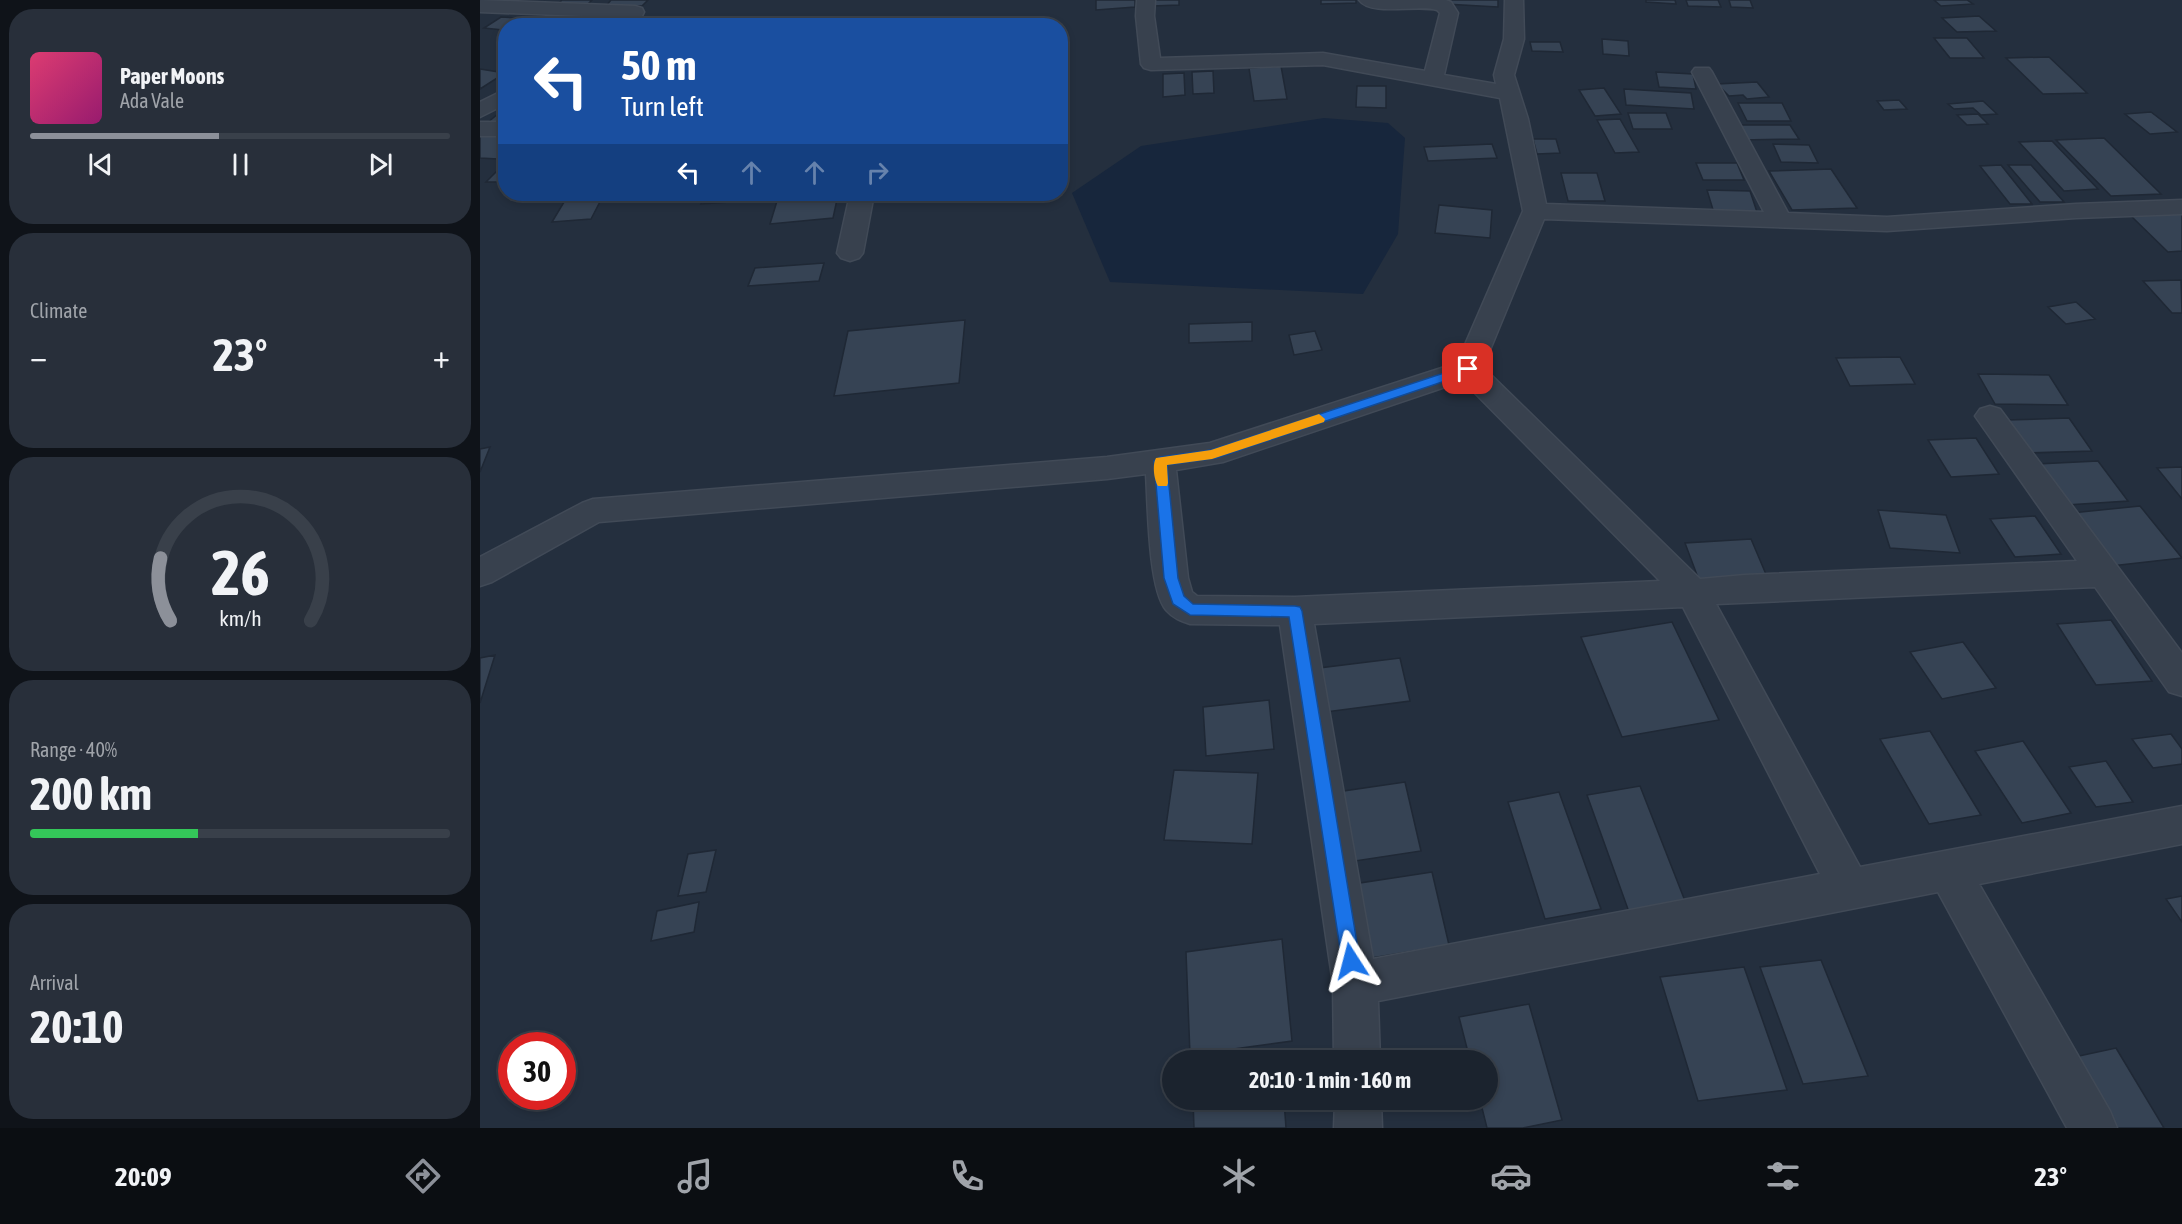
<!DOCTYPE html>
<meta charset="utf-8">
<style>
:root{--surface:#1b232e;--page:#282f3a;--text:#f1f3f6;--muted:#a0a4aa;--line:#39404a;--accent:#8c9099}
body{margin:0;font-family:"Asap Condensed",sans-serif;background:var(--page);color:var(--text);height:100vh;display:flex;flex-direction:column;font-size:22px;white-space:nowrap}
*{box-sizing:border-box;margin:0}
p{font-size:20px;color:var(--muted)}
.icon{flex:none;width:33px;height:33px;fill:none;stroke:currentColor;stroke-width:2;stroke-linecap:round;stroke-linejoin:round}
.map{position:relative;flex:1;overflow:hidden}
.details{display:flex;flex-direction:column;gap:9px;padding:9px;background:#0f1319;width:480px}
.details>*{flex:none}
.guide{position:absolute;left:18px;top:18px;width:570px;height:183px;border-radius:24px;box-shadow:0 3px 9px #0003,0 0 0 2px var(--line);background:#1a4fa0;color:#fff;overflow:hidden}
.speed{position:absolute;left:18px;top:1032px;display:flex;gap:12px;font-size:30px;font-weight:700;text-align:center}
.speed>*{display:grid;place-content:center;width:78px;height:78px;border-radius:50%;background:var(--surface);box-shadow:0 3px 9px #0003,0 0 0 2px var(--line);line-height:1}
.speed .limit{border:9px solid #d22;background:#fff;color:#111}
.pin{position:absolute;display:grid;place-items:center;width:51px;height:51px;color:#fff;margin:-26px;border-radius:12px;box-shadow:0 3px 9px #0006}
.me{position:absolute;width:66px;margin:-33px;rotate:351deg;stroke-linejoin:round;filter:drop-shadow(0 0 4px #0008)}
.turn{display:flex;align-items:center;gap:21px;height:126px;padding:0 24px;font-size:27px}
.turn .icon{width:78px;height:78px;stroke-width:2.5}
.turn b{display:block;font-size:42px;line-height:51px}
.lanes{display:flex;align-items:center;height:57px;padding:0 24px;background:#0003;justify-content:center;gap:30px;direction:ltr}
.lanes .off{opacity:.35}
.big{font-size:45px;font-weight:700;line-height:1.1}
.details .tile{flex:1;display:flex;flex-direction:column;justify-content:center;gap:9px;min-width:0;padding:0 21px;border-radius:24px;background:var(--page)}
.details .dial{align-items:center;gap:0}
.dial svg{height:156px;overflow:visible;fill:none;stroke:var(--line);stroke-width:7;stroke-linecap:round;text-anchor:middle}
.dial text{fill:var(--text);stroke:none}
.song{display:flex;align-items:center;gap:18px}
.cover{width:72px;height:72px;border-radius:9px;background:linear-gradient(135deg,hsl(340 70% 55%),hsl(320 70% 35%))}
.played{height:6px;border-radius:3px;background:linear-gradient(90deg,var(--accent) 45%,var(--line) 45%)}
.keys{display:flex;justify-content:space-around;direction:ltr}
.heat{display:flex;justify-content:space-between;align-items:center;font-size:33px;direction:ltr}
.charge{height:9px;border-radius:4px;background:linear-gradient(90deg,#34c759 40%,var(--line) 0)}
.trip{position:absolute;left:682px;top:1050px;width:336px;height:60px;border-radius:30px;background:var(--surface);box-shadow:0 3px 9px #0003,0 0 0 2px var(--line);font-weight:700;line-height:60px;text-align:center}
.tab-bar{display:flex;height:96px;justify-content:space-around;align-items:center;background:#0b0e12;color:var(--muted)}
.tab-bar .icon{width:42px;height:42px}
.tab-bar .on{color:var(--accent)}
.tab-bar b{font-size:27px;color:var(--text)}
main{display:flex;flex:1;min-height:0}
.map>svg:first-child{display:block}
</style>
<main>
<section class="details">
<div class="tile">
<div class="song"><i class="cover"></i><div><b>Paper Moons</b><p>Ada Vale</p></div></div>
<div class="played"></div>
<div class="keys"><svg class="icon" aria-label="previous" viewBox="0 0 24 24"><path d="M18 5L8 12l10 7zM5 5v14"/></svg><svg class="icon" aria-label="pause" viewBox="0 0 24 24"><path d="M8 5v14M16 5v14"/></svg><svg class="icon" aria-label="next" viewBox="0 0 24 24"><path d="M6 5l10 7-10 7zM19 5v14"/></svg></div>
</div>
<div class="tile"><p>Climate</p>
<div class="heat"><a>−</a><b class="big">23°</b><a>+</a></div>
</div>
<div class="tile dial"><svg viewBox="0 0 100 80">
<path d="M14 69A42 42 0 1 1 86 69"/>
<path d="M14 69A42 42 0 0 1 9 37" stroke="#8c9099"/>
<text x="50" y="56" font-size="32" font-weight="700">26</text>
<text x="50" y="72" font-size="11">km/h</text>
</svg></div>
<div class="tile"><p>Range · 40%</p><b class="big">200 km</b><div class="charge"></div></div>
<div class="tile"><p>Arrival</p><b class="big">20:10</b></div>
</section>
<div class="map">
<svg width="1702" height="1128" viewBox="0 0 1702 1128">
<rect width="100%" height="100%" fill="#242f3e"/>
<path fill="#17263c" d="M844 118 908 123 925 138 918 234 883 294 630 282 592 193 661 146Z"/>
<path fill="#364354" stroke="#1f2835" stroke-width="1.5" d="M82 0H112L108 4 77 5Z
M131 0H168L162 6H126Z
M616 0H655V7L616 10Z
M671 0H699V5L671 6Z
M841 0H876V3L841 4Z
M966 0H1018V7L965 4Z
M1166 0H1195L1196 4 1166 2Z
M1206 0H1238L1241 7 1208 6Z
M1249 0H1270L1273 8 1251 7Z
M1454 0H1487L1493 4 1461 6Z
M62 15 85 17 74 26H49Z
M1499 16 1516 31 1477 32 1462 18Z
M21 17 39 18 26 26 23 30 4 28Z
M96 18 122 19 115 26H87Z
M1454 38H1487L1504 58H1470Z
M1122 39 1148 41 1149 56 1123 54Z
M1050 42H1080L1083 52 1052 51Z
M1569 57 1607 93 1563 94 1526 58Z
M801 66 807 99 774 101 769 68Z
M0 69 25 73 0 89Z
M733 71 734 93 713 94 712 72Z
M1176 72 1213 74 1216 89 1179 87Z
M704 73 705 95 683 97V74Z
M1277 82 1289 97 1267 99 1263 95 1249 96 1237 84Z
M877 86H906V108L876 107Z
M1124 88 1141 114 1115 116 1099 90Z
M1144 89 1211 93 1214 109 1146 105Z
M1419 100 1427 109 1404 110 1397 101Z
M1503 101 1517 114 1501 115 1493 108 1474 109 1468 104Z
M1258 103H1302L1311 121H1267Z
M26 107V125L6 124Z
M1671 112 1697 132 1670 134 1645 114Z
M1148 113H1186L1192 129H1153Z
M1498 114 1508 124 1487 125 1477 115Z
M1140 119 1159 152 1135 153 1117 120Z
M1253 125H1310L1319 139 1261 140Z
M0 136H26V152L18 159 0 158Z
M1624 138 1681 194 1631 196 1576 140Z
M1053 139H1076L1080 153 1057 154Z
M1572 141 1618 189 1584 191 1539 142Z
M1012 144 1017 158 948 161 944 147Z
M1293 144 1329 145 1338 163 1301 162Z
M1216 163H1257L1264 180H1223Z
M23 165H26V182H6Z
M1521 165 1552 204H1530L1500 166Z
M1528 165H1551L1584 202H1560Z
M1351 169 1377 208 1312 210 1289 171Z
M1081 173H1117L1125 201H1088Z
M1227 190 1270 191 1278 215 1234 213Z
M124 194 111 219 72 222 87 197Z
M226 194H282L280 200 221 204Z
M358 195 353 218 290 224 297 201Z
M959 205 1012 210 1010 238 955 233Z
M1702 213V251L1688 252 1650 215Z
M344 263 339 281 268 286 275 268Z
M1701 280 1702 313H1692L1663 281Z
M1596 302 1615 319 1586 324 1568 307Z
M485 320 479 383 354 396 368 331Z
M772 322V341L709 343V324Z
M835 331 842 350 814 355 809 335Z
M1420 357 1435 384 1370 386 1356 358Z
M1498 374 1569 375 1588 405 1515 404Z
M1589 418 1612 451 1548 453 1527 420Z
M1496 438 1519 474 1471 477 1448 440Z
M10 447 0 472V449Z
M1618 461 1648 501 1586 505 1557 464Z
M1702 467V499L1677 468Z
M1660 506 1702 558 1631 566 1591 513Z
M1398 510 1466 515 1480 553 1410 548Z
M1555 516 1581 554 1535 557 1510 519Z
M1271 539 1288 579 1220 583 1205 543Z
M1631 620 1672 681 1616 685 1577 624Z
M1192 622 1239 720 1142 737 1101 637Z
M1483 642 1516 688 1462 699 1430 652Z
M15 655 0 703V658Z
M920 658 930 701 838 713 831 669Z
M789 700 794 749 726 756 723 707Z
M1450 731 1501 815 1449 824 1400 739Z
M1691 734 1702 749V764L1673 768 1652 739Z
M1543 741 1591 813 1542 823 1495 751Z
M1626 761 1653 802 1616 807 1589 767Z
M694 770 778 773 772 844 684 840Z
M925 782 941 851 862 863 850 793Z
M1160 786 1205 901 1149 912 1107 795Z
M1079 792 1121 909 1065 919 1028 802Z
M236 850 226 892 198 896 208 854Z
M952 872 969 945 880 960 867 885Z
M1702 896V922L1686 899Z
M219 902 214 932 171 941 177 911Z
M802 939 812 1041 710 1055 706 952Z
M1341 960 1388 1076 1323 1084 1280 967Z
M1264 967 1307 1090 1218 1101 1180 977Z
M1049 1004 1082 1120 1043 1128H1007L1000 1100H1008V1060H990L979 1017Z
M1636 1048 1684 1128H1625L1585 1059Z
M713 1100H804L806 1128H714Z"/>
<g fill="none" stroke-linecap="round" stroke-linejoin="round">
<defs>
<path id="street" d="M0 0 155 6 162 8 164 12 162 16 155 18 0 12Z
M657 0H675L674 16 680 58 843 53 945 71 960 13 957 10C938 4 891 17 879 0H966L971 2 978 13 964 75 1016 84 1014 75 1024 39 1025 0H1043L1044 39 1034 75 1048 119 1066 204 1284 212 1212 72 1215 68H1229L1232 72 1308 213 1407 217 1596 204 1702 200V214L1596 218 1407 231 1064 219 1003 367 1220 579 1265 575 1597 561 1495 416 1500 409 1510 406 1520 409 1702 653V696L1689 692 1615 587 1236 604 1380 867 1702 806V844L1499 884 1630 1111 1637 1128H1587L1458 892 898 1001 900 1060H854L853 984 800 625 710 624C701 621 693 618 686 610 668 588 668 504 666 474L627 479 119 522 12 582 0 586V557L102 503 113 499 627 457 730 443 977 363 1043 211 1020 98 843 65 671 70 664 68 661 64 656 16ZM983 381 1180 581 815 597 717 596 712 592 708 578 696 470 743 462ZM1203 607 1340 874 893 959 834 624Z
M26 89V104L0 117V102Z
M0 122H26V136H0Z
M370 194H394L383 253 379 258 370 261 361 258 357 253Z
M855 1100H901L902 1128H854Z"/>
</defs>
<use href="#street" stroke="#414a57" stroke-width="3"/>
<use href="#street" fill="#38414e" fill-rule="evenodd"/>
</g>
<path fill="#1a73e8" stroke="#114b97" stroke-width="1.5" d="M988 365 992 367V372L736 458 687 465 698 578 704 596 713 604 815 606 820 607 822 611 880 961 878 967 871 970 865 967 862 961 809 617 710 615 693 604 684 578 674 461 680 457 731 450Z"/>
<path fill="#f59e0b" d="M839 414 845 419 844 422 732 459 687 465 688 483 687 486H678C674 480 672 465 676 458L731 450Z"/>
</svg>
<div class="speed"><div class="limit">30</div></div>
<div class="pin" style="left:988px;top:369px;background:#d93025"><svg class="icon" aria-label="arrive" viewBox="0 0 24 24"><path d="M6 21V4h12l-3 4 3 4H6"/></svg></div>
<svg class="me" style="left:871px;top:961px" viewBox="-20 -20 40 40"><path d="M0-17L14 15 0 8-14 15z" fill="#1a73e8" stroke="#fff" stroke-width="4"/></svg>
<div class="trip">20:10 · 1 min · 160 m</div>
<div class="guide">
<div class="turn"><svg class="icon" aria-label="left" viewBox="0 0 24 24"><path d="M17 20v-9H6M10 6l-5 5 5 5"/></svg><div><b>50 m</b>Turn left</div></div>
<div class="lanes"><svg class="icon" aria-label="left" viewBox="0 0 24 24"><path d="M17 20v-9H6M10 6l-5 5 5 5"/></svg><svg class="icon off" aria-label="ahead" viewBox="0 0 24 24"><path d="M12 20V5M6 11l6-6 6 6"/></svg><svg class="icon off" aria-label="ahead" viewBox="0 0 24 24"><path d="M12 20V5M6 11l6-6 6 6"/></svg><svg class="icon off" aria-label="right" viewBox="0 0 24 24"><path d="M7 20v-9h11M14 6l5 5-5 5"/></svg></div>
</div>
</div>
</main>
<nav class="tab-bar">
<b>20:09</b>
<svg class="icon on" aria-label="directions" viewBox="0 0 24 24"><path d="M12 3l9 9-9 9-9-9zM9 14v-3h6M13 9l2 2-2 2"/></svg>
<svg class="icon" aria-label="music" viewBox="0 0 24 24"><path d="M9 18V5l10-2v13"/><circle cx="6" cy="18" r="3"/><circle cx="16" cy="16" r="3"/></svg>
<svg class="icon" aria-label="phone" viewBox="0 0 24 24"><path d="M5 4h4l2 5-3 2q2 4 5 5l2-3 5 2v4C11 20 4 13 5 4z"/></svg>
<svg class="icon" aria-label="climate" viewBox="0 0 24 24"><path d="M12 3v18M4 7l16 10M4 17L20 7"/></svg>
<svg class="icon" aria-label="car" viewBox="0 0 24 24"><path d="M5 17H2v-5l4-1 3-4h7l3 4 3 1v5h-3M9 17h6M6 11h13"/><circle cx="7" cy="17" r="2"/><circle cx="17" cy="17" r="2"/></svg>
<svg class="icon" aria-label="filters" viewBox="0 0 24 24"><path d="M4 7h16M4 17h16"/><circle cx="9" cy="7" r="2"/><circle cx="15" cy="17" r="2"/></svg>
<b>23°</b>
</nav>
